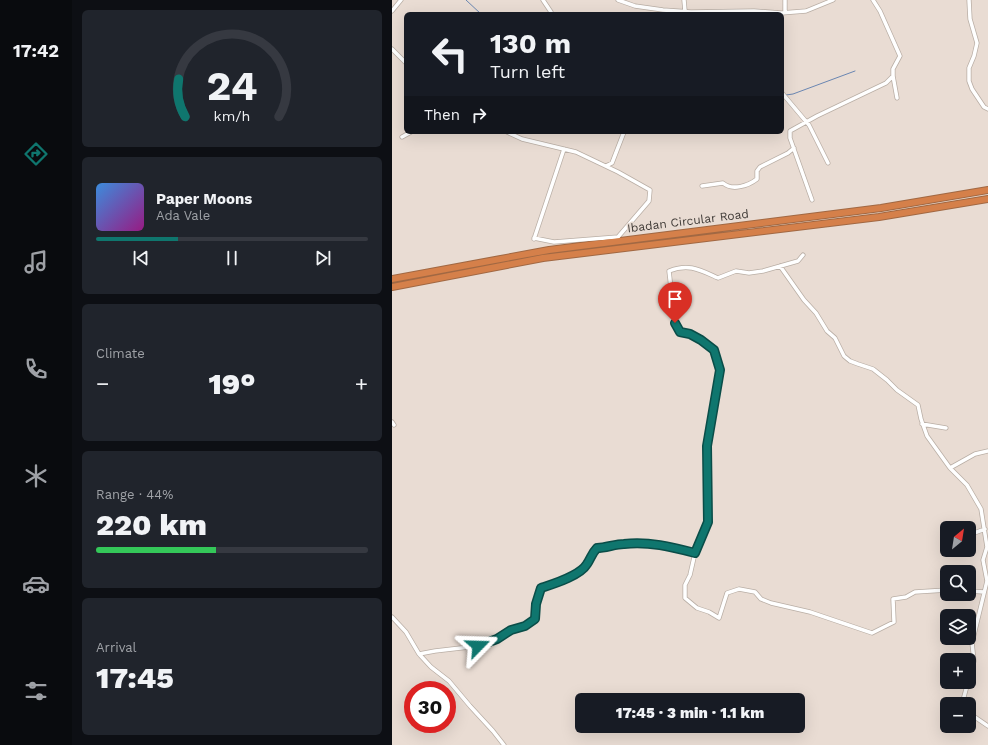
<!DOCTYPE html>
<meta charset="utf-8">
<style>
:root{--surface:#171b24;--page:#20242c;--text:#f1f3f6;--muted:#9ea1a6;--line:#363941;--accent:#0f766e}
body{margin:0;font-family:"Work Sans",sans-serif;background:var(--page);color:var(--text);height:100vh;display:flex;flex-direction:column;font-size:15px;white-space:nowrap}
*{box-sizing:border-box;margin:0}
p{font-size:13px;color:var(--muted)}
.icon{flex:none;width:22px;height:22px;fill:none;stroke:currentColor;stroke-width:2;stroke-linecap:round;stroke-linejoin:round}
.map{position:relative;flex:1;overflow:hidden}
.panel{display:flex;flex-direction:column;gap:10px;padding:10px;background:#0d0f14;width:320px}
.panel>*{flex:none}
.hud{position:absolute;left:12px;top:12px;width:380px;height:122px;border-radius:6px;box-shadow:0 4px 16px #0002;background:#171b24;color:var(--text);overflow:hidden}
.needle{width:26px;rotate:30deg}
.fabs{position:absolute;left:548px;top:521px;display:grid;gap:8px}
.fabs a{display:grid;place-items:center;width:36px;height:36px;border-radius:6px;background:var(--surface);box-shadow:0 4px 16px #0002;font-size:20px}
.speed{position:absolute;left:12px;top:681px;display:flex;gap:8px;font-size:20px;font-weight:700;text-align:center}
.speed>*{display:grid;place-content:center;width:52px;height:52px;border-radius:50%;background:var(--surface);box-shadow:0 4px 16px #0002;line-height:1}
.speed .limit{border:6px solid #d22;background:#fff;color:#111}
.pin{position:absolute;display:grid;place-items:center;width:34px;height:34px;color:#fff;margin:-41px -17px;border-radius:50% 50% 50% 0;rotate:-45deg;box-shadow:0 0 4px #0007}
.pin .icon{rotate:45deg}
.me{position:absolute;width:44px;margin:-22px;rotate:68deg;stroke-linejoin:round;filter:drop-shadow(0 0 3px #0008)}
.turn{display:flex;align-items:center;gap:14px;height:84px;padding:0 20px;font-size:18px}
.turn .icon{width:52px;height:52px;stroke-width:2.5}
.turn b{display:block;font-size:28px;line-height:34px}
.then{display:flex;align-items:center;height:38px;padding:0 20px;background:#0003;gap:8px;font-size:15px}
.big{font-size:30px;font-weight:800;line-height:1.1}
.panel .card{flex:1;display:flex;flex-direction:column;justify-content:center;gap:6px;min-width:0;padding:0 14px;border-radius:6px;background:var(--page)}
.panel .dial{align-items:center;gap:0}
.dial svg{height:104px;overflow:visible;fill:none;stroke:var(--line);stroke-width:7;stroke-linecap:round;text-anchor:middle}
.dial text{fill:var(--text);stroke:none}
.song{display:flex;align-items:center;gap:12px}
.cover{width:48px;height:48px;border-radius:6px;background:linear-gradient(135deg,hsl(210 70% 55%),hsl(310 70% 35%))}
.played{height:4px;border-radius:2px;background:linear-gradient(90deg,var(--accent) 30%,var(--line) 30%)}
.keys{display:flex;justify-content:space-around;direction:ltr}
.heat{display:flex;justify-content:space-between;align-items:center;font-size:22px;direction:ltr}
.charge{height:6px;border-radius:3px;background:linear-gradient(90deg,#34c759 44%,var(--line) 0)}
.trip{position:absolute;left:183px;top:693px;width:230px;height:40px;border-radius:6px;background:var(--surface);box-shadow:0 4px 16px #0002;font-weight:800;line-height:40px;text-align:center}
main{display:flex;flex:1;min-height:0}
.tabs{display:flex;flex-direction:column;width:72px;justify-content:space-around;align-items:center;background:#090b0e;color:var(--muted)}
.tabs .icon{width:28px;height:28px}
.tabs .on{color:var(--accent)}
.tabs b{font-size:18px;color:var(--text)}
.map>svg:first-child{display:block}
</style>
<main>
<nav class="tabs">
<b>17:42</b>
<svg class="icon on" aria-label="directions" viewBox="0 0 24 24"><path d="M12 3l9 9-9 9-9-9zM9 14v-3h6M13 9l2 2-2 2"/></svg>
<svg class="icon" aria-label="music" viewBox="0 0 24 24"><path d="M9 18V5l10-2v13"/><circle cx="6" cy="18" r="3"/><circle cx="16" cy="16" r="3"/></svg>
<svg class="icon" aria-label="phone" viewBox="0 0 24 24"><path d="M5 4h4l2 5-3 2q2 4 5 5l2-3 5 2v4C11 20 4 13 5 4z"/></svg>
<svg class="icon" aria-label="climate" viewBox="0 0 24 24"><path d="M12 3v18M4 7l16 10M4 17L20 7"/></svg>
<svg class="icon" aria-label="car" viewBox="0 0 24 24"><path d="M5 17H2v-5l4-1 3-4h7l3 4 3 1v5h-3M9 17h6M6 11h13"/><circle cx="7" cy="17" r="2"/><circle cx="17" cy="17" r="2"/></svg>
<svg class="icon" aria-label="filters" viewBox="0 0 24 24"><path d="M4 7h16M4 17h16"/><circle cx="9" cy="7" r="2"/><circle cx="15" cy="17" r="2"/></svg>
</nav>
<section class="panel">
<div class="card dial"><svg viewBox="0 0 100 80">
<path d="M14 69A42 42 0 1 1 86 69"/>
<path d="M14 69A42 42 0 0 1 9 40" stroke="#0f766e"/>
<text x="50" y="56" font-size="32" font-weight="700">24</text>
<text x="50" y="72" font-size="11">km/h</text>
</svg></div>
<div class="card">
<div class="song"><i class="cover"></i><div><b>Paper Moons</b><p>Ada Vale</p></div></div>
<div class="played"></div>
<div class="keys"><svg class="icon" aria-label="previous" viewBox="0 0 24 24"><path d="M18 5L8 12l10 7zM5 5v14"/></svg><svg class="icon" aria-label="pause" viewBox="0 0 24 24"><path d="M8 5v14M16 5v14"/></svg><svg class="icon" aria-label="next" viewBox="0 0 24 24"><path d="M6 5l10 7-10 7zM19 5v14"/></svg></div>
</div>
<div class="card"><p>Climate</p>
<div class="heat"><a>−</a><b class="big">19°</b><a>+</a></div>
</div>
<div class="card"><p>Range · 44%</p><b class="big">220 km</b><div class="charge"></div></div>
<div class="card"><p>Arrival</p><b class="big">17:45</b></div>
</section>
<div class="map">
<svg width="596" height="745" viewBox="0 0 596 745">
<rect width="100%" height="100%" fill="#e9dcd3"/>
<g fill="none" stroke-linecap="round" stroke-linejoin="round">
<path stroke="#6a86b2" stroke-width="1" d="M74 0 89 14
M394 95 401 94 463 71"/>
<defs>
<path id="street" d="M151 0 159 12 157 14
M226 0 243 6 271 10 299 12 362 11 389 13 414 11 441 0
M292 0 293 11
M481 0 488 11 508 56 501 69V76L505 98
M577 0 578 19 585 43 582 56 577 68V81L580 89 592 107 596 109
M0 11 9 0
M393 12V0
M0 49 14 63
M390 93 417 125 436 163
M115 132 130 139 184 152 226 172 258 190 257 201 226 237 162 242 142 238
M10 137 19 132
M214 166 220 163 232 132
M310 186 331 183C340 191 356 186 365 179V171L368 167 396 153 402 148
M420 200 398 138V131L425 116 494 83 501 76
M142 239 172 149
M411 255 406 261 371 271 357 273 344 271 326 278C308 270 297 263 277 271L283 323 289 332 298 334 309 340 323 350 328 370 315 446 316 522 303 553 298 575 293 585V598L305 608 317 612 327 618 335 593 347 589 363 592 369 599 379 603 418 612 480 633 502 622 501 599 514 597 523 592 555 590
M388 266 412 300 424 313 435 331 443 338 452 356 458 361 466 364 481 369 495 380 505 390 526 405 529 419 535 436 558 468 575 485 589 509 595 547 591 560 595 581 580 643 582 661 577 680
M0 422 2 425
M530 424 554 428
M558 468 583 454 596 451
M577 535 593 529
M577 591 592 592
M0 617 14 632 27 654 39 667 57 681 78 706 101 731 112 745
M27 654 43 651 86 646 105 639 119 629 133 626 143 619 144 604 149 588C161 584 188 576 195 564 199 558 199 553 205 548 214 548 223 544 232 544 256 541 280 547 303 553
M570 704 576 682
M577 713 596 726"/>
<path id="highway" d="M0 279 157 250 489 208 596 190
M0 287 151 258 487 217 596 199"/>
</defs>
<use href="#street" stroke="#b9aea5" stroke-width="5"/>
<use href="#highway" stroke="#a16843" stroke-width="8"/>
<use href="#street" stroke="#fff" stroke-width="3.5"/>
<use href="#highway" stroke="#d5804a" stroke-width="6"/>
</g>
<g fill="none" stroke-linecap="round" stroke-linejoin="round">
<defs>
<path id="route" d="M86 646 105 639 119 630 133 626 143 619 144 604 149 588C161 584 188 576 195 564 199 558 200 553 205 548 214 548 223 544 232 544 256 541 280 547 303 553L316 522 315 446 328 370 322 350 309 340 298 334 288 332 283 323"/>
</defs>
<use href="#route" stroke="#0a4d48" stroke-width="10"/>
<use href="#route" stroke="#0f766e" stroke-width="7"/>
</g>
<g text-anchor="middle" stroke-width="3" stroke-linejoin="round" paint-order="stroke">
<g font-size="12" fill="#403b37" stroke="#e9dcd3">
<text transform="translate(296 221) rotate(-7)" y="4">Ibadan Circular Road</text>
</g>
</g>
</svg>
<div class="fabs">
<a><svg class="needle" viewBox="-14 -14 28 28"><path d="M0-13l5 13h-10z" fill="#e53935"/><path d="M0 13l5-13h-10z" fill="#9ea1a6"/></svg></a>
<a><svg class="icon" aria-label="search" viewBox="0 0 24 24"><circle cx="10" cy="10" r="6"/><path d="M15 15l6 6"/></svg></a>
<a><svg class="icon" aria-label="layers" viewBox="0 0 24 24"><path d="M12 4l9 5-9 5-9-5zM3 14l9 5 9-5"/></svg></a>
<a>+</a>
<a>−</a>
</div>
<div class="speed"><div class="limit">30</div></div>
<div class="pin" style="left:283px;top:323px;background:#d93025"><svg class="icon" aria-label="arrive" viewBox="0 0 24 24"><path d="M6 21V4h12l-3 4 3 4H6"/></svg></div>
<svg class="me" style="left:86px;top:646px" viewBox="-20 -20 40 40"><path d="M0-17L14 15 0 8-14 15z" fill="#0f766e" stroke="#fff" stroke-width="4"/></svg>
<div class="trip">17:45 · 3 min · 1.1 km</div>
<div class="hud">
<div class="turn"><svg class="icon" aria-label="left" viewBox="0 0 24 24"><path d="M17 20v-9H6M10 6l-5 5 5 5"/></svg><div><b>130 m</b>Turn left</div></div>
<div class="then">Then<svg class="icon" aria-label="right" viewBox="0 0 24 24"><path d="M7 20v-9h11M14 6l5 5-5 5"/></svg></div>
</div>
</div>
</main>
